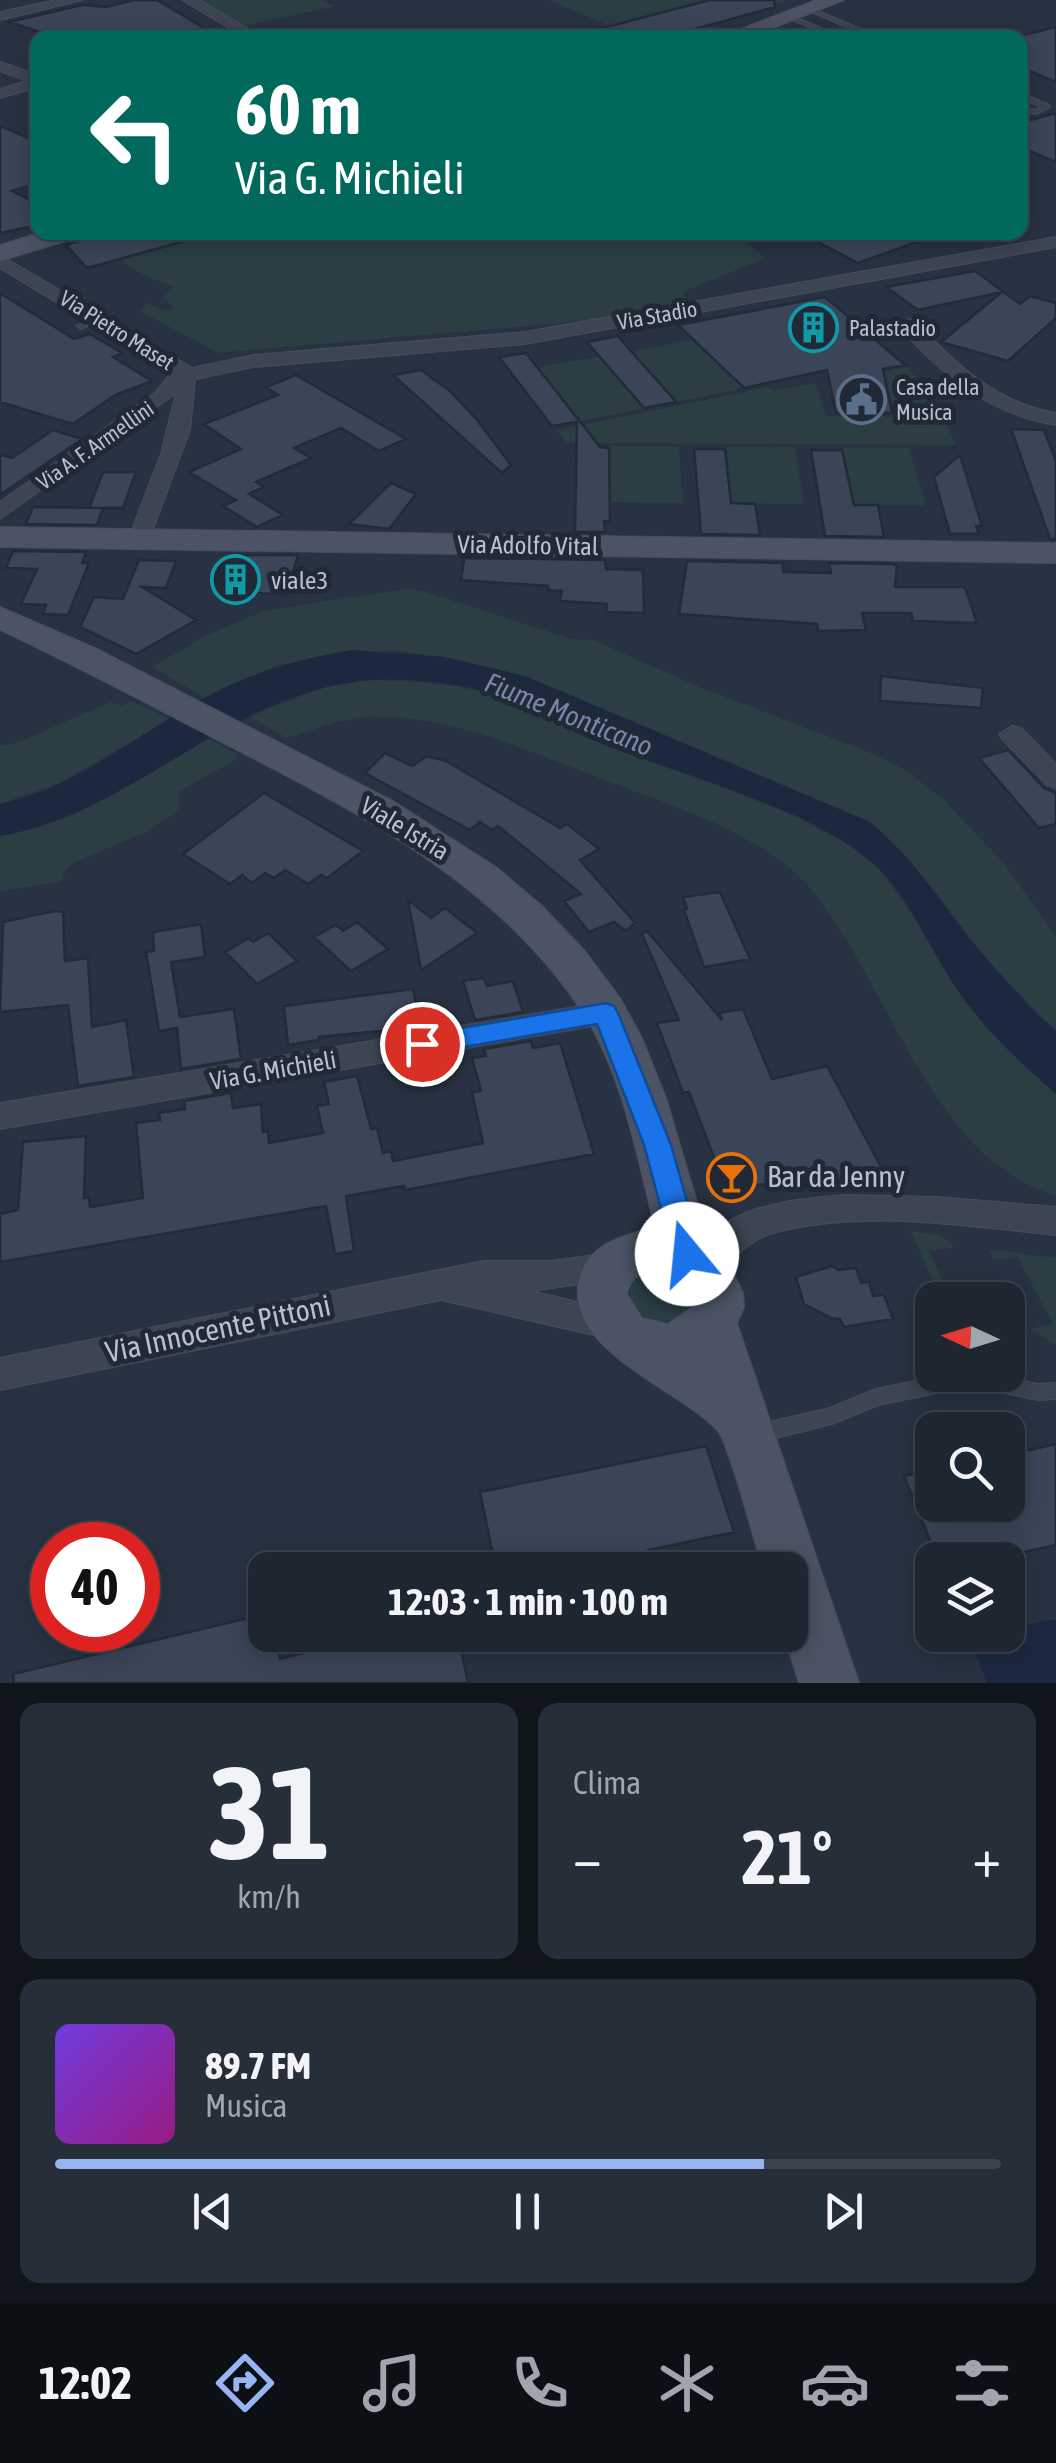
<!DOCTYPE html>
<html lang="it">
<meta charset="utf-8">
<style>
:root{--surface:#1e2632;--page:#262e3a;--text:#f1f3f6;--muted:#a1a5ac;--line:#3c434d;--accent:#97b4f3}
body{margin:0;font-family:"Asap Condensed",sans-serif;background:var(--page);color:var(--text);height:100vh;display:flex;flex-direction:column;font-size:38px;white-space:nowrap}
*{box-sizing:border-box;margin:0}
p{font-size:32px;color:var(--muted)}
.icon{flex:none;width:55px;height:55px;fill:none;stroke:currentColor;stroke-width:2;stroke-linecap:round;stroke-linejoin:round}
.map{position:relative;height:1683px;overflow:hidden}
.details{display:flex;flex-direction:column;gap:20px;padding:20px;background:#10151c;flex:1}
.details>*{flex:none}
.hud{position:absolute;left:30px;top:30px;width:998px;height:210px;border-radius:20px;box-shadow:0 5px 25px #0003,0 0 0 2px var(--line);background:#00695c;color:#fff;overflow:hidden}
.needle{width:65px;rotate:274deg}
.tools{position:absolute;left:915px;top:1282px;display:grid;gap:20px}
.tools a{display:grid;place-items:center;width:110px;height:110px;border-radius:20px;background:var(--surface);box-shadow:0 5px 25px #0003,0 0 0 2px var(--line);font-size:50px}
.speed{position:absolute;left:30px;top:1522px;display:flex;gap:20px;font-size:50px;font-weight:700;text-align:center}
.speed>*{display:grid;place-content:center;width:130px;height:130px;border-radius:50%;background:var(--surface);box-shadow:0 5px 25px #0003,0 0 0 2px var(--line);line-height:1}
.speed .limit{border:15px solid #d22;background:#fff;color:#111}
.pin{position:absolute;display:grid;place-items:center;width:85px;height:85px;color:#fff;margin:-42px;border:5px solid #fff;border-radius:50%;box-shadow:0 2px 10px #0007}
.me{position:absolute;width:110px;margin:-55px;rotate:343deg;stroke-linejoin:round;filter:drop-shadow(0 0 8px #0008)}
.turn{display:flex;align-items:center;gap:35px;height:210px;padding:0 40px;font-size:45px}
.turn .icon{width:130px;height:130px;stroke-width:2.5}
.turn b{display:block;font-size:70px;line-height:85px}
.big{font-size:75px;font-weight:700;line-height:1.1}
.details .tile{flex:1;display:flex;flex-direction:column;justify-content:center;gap:15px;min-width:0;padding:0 35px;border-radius:20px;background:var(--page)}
.details .dial{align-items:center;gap:0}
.dial b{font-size:130px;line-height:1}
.song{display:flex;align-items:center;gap:30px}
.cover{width:120px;height:120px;border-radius:15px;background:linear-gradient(135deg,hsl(260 70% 55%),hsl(310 70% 35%))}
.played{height:10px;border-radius:5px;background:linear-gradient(90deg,var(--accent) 75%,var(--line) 75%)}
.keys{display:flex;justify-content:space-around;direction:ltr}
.heat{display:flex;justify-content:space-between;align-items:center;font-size:55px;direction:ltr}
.details .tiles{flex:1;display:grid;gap:20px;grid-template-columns:1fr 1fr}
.tile:last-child{grid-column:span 2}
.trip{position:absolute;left:248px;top:1552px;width:560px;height:100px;border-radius:20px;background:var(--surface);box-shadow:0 5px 25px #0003,0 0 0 2px var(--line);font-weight:700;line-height:100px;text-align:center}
.dock{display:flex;height:160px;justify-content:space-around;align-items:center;background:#0c0f14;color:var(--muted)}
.dock .icon{width:70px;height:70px}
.dock .selected{color:var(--accent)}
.dock b{font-size:45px;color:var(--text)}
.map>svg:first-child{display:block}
</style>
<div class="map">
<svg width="1056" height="1683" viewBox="0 0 1056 1683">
<rect width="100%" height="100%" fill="#283242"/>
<path fill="#2a3e43" d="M198 0H321L335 6 245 26Z
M549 0H790L662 38 635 37Z
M117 232H733L766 258 685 291 683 295 689 301 608 319 218 353 140 311 148 303 165 311 174 308 161 296 175 287C147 278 124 267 103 245Z
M693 340 744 388 676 402 631 351Z
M600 356 644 408 580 421 538 367Z
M907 367 936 400 956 445 566 443 558 430 768 387 773 391 816 383 826 416 897 417 883 372Z
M609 446H679L683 503 610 502Z
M725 447H795L804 504 731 503Z
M842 448H909L926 506 854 505Z
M404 589 423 591 572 639 593 640 702 688 866 751 904 769 944 800 1004 863 1056 937V1031C1027 1005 1001 976 976 946 939 900 916 861 870 822L525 676 444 657 391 650 277 665 205 698 152 667 207 635 264 611Z
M365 680C431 681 492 686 551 717L795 816 842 841 879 868 908 908 955 987 1009 1051 1056 1094V1196C935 1160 892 996 821 902 810 886 794 871 778 859 727 823 665 803 607 781 530 752 451 714 367 717 341 718 312 731 287 738L248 716 323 688Z
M130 701 171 719 60 783 0 804V746L16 743 111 702 123 706Z
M207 738 237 754 236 760 178 792 180 809 144 833 73 863 65 870 62 882 0 891V836L59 819Z
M911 1231 941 1235 955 1247 929 1251 952 1300H941Z
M988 1249 1056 1258V1345L1029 1329 1053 1324 1017 1256 994 1260Z
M659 1269 670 1270 691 1291 692 1300 682 1316C661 1326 640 1322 630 1300 629 1280 641 1271 659 1269Z"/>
<path fill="#1b2840" d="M352 650 444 657 525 676 870 822C916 861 939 900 976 946 1001 976 1027 1005 1056 1031V1094C1019 1061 980 1026 953 983 929 946 911 901 879 869 821 809 670 773 590 739 563 728 539 704 510 697 450 681 383 672 323 688 207 718 118 817 0 836V804C77 788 138 733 206 697 253 672 299 659 352 650Z
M1056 1619V1683H987L969 1638 1008 1635V1629Z"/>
<path fill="#3b4558" stroke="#232b39" stroke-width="2.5" d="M134 0H157L221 38H58L9 22 82 5 106 7Z
M710 0H774L775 7 662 38H596L595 30Z
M1056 27V82L1020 67V36Z
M1056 113V162L1020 147V123Z
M0 126 38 142V183L12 191 38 204V225L0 233Z
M108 232H191L192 239 87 268 66 245Z
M799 232H932L933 236 858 263Z
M975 271 1020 304 1030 296 1056 303V318L1008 361 941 342 1002 292 918 310 886 287Z
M0 293 74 339 90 334 122 353 113 357 152 381 115 395 73 424 0 402Z
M825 297 905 365 883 369 892 413H836L827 370 744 388 678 325Z
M618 336 631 351 676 402 644 408 587 342Z
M526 353 600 447 609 448 610 522 604 521 605 532H575L577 422 552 426 499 357Z
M421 370 450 391 477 420 511 465 502 473 393 375Z
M296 375 406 439 379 451 341 428 294 448 311 458 256 482 264 487 249 494 283 515 257 527 223 506 236 500 189 472 241 449 204 424 278 395 266 387Z
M1011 429 1044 430 1056 461V539H1050Z
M53 430 82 439 0 495V455L12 458Z
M694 449H725L731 503 755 504 760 535 701 534Z
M811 450H842L854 505H878L884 537 825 536Z
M960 455 982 526H976L979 534H950L934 477Z
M103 472H136L123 508H89Z
M391 483 416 494 389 529 349 524Z
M33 507 103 508 97 525 26 524Z
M13 551 86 552 82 563H89L68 615 43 614 46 605 21 604 37 569 6 568Z
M243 555H298L286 595 228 591Z
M464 558 605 560 606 569 643 570 644 613 606 612 607 604 560 601 562 591 548 590V586L461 580Z
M139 560 176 561 166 588 142 587 196 620 136 654 80 627 94 597 123 599Z
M687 561 783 563V572L831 573 829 563 893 564 897 566 895 587H965L977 623 913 621 911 613H862L866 630 818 631 817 624 679 614Z
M881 676 983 688 981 708 880 701Z
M1008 750 1044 788 1056 793V824L1039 828 979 758Z
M385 753 412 766 427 756 446 761 560 828 567 824 599 849 580 860 635 923 626 931 614 922 589 932 564 901 581 894 498 826 492 830 480 822 470 830 365 773Z
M264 793 363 851 327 878 321 875 308 884 285 870 274 878 265 873 252 883 242 875 230 884 183 854Z
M720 892 750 959 704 967 684 910 687 909 683 897Z
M408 900 431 918 445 908 477 933 421 970Z
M54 911 63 912 65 961 88 958 92 1027 126 1020 134 1077 78 1086 68 1005 0 1012 3 922Z
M357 922 388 949 351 971 314 937 336 925 343 931Z
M201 924 205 957 171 962 180 1017 234 1009 241 1059 181 1069 177 1028 159 1031 146 952 154 951 153 932Z
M647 931 722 1020 719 1013 743 1009 772 1079 827 1066 882 1169 832 1181 829 1176 726 1189 689 1092 683 1093 657 1023 679 1020 642 934Z
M268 933 297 961 257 984 225 952 249 938 253 942Z
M484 978 487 986 513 981 523 1012 475 1020 463 981Z
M413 989 421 1027 319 1037V1040L288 1045 284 1006Z
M531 1041 533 1048 560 1043 594 1154 406 1190 404 1186 346 1196 354 1251 335 1254 326 1206 0 1262V1214L18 1210 23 1142 86 1136 84 1198 89 1197 90 1207 143 1198 136 1123 160 1120 159 1113 185 1109 184 1101 231 1093 233 1108 261 1104 263 1132 268 1131 269 1143 323 1133 317 1106 329 1104 324 1082 357 1076 371 1129 377 1128 383 1153 391 1151 393 1161 483 1143 472 1092 481 1091 472 1058 486 1056 484 1049Z
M832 1266 838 1270 856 1268 861 1283 869 1282 873 1296 884 1295 893 1319 844 1327 840 1319 831 1318 804 1304 796 1277Z
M1056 1444V1545L988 1560H938L904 1476 932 1471V1505H1008V1455Z
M706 1446 734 1532 556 1570H496L480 1492Z
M265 1614V1635H276L280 1659 376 1635H458L468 1683H14L13 1674Z"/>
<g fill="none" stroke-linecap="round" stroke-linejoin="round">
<defs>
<path id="lane" d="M807 8H811L882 38H872L807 10Z
M786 15H790L845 38H835L786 17Z
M1020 92 1049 105 1050 107 1036 114 1020 111V107L1035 110 1040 107 1020 97Z
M97 317 105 319 81 329 76 326Z
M945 1375H996L1038 1384 1056 1383V1399L1038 1400 971 1386 878 1405 832 1424 756 1443 749 1440 747 1434 749 1428 756 1425 830 1408 876 1389Z"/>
<path id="street" d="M56 0H82L0 20V12Z
M182 0H199L264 38H246Z
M0 62 38 75V87L0 98V89L27 81 0 71Z
M1056 237V247L525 344 254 367 195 379 190 430 147 545H131L128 540 161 454 176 393 0 519V502L155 393 172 372 0 268V255L192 368 254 355 525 332Z
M908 319 915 321C955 364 996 403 1056 413V425C989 414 946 378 901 329L899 325Z
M1012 726 1021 728 1056 764V788L1047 785 1003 740 999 734Z
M605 1002 616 1005 620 1013 616 1021 605 1024 0 1129V1103Z
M845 1195 937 1197 1056 1207V1235C965 1226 862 1209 773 1233 736 1243 719 1286 691 1276L686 1266C715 1206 786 1200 845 1195Z
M609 1253 621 1258 626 1268 621 1278 531 1291 624 1313 629 1324 624 1335 611 1339 441 1300 0 1390V1358L484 1261H551Z"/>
<path id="secondary" d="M816 0H844L748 38H718Z
M42 232H82L79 237 0 261V245Z
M0 527 1056 543V563L0 547Z
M0 607 95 648 393 801 496 867 542 906 584 950 620 998 642 1038 666 1098 710 1246 729 1264 743 1293 744 1307 737 1323 859 1683H799L784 1635H790V1570H763C756 1547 729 1444 718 1431 679 1389 564 1350 579 1281 587 1243 622 1236 655 1227 637 1158 624 1080 586 1018 500 881 349 808 210 736 140 700 71 663 0 630ZM656 1268 670 1273 692 1293V1307L668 1324 642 1318 627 1294C631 1277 640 1273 656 1268Z"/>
</defs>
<use href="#lane" stroke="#464d5b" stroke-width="2"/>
<use href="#street" stroke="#464d5b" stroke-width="2"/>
<use href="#secondary" stroke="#464d5b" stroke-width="2"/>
<use href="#lane" fill="#3d4452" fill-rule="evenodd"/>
<use href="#street" fill="#3d4452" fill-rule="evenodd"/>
<use href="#secondary" fill="#4b5364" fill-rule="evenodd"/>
</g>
<path fill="#1a73e8" stroke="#114b97" stroke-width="2.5" d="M606 1003 614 1006 618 1013 671 1145 702 1254 697 1262 687 1266 677 1262 673 1254 644 1145 597 1024 422 1054 413 1051 410 1044 413 1037 422 1035Z"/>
<defs>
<symbol id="building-ring" viewBox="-11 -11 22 22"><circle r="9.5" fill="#212937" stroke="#0f9aa8" stroke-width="1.5"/><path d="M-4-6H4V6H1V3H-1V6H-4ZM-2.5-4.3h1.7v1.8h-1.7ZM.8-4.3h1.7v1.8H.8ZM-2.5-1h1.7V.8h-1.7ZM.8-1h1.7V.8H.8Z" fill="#0f9aa8"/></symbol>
<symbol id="civic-ring" viewBox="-11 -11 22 22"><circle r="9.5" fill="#212937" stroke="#5c6f8a" stroke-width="1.5"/><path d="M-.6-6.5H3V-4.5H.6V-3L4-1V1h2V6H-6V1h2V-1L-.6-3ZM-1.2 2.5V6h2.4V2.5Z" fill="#5c6f8a"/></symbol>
<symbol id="bar-ring" viewBox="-11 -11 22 22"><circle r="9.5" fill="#212937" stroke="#e8710a" stroke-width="1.5"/><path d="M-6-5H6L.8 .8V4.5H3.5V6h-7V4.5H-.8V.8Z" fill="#e8710a"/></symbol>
</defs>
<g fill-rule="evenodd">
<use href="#building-ring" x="786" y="300" width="55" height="55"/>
<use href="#civic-ring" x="834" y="372" width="55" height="55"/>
<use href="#building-ring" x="208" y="552" width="55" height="55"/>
<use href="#bar-ring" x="704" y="1150" width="55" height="55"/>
</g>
<g text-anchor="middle" stroke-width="10" stroke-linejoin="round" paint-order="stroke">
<g font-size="22" fill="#babfcb" stroke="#212937">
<text transform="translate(657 315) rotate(-10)" y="8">Via Stadio</text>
<text transform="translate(117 330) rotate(32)" y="8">Via Pietro Maset</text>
<text transform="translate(95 445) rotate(-35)" y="8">Via A. F. Armellini</text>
</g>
<g font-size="22" fill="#babfcb" stroke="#212937" text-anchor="start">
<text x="849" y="336">Palastadio</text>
<text x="896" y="395">Casa della<tspan x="896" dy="25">Musica</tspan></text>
</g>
<g font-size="25" fill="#babfcb" stroke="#212937">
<text transform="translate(528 545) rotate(1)" y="9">Via Adolfo Vital</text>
<text transform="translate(405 828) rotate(31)" y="9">Viale Istria</text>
<text transform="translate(273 1070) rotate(-10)" y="9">Via G. Michieli</text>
</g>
<g font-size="25" fill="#babfcb" stroke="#212937" text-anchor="start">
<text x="271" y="589">viale3</text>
</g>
<g font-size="28" font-style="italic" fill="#7587a8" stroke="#212937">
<text transform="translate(569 714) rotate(22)" y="10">Fiume Monticano</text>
</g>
<g font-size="30" fill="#babfcb" stroke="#212937" text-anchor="start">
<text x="767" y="1187">Bar da Jenny</text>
</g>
<g font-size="30" fill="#babfcb" stroke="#212937">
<text transform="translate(218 1329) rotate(-12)" y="10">Via Innocente Pittoni</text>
</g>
</g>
</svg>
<div class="tools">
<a><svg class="needle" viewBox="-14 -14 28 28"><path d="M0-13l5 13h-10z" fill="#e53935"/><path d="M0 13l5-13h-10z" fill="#a1a5ac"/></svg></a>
<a><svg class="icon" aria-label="search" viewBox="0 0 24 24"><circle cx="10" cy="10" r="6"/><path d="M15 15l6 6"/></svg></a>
<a><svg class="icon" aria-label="layers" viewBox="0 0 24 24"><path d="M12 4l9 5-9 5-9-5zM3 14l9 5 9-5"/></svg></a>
</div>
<div class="speed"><div class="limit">40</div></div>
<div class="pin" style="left:422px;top:1044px;background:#d93025"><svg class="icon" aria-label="arrive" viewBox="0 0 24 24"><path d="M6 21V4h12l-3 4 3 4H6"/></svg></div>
<svg class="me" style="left:687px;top:1254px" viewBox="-20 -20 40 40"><circle r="19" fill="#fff"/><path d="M0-13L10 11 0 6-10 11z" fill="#1a73e8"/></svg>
<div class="trip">12:03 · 1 min · 100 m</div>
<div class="hud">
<div class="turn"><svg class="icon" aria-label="left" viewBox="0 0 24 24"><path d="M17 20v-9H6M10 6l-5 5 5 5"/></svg><div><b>60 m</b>Via G. Michieli</div></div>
</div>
</div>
<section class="details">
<div class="tiles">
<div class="tile dial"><b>31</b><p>km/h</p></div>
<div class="tile"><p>Clima</p>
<div class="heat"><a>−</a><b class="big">21°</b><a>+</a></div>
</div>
<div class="tile">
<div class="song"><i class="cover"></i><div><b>89.7 FM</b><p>Musica</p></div></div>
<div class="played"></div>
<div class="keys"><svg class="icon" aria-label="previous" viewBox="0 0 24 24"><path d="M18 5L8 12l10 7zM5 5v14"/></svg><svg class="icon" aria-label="pause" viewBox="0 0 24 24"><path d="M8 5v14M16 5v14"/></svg><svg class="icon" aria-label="next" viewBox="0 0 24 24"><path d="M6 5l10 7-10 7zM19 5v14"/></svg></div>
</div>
</div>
</section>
<nav class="dock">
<b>12:02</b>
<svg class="icon selected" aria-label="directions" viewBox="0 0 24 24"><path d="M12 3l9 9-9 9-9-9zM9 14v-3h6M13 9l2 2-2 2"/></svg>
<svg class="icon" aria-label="music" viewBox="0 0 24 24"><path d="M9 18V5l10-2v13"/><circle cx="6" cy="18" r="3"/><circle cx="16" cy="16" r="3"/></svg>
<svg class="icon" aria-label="phone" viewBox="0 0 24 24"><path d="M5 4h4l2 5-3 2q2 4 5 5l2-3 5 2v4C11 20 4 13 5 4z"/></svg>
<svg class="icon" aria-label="climate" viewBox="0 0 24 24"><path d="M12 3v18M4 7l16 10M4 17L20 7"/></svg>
<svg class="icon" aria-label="car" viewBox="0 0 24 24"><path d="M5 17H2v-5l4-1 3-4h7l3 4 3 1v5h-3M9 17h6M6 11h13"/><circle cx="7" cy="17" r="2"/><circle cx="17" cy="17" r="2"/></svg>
<svg class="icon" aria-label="filters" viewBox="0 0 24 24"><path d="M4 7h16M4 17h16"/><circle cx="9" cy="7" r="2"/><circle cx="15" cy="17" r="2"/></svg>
</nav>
